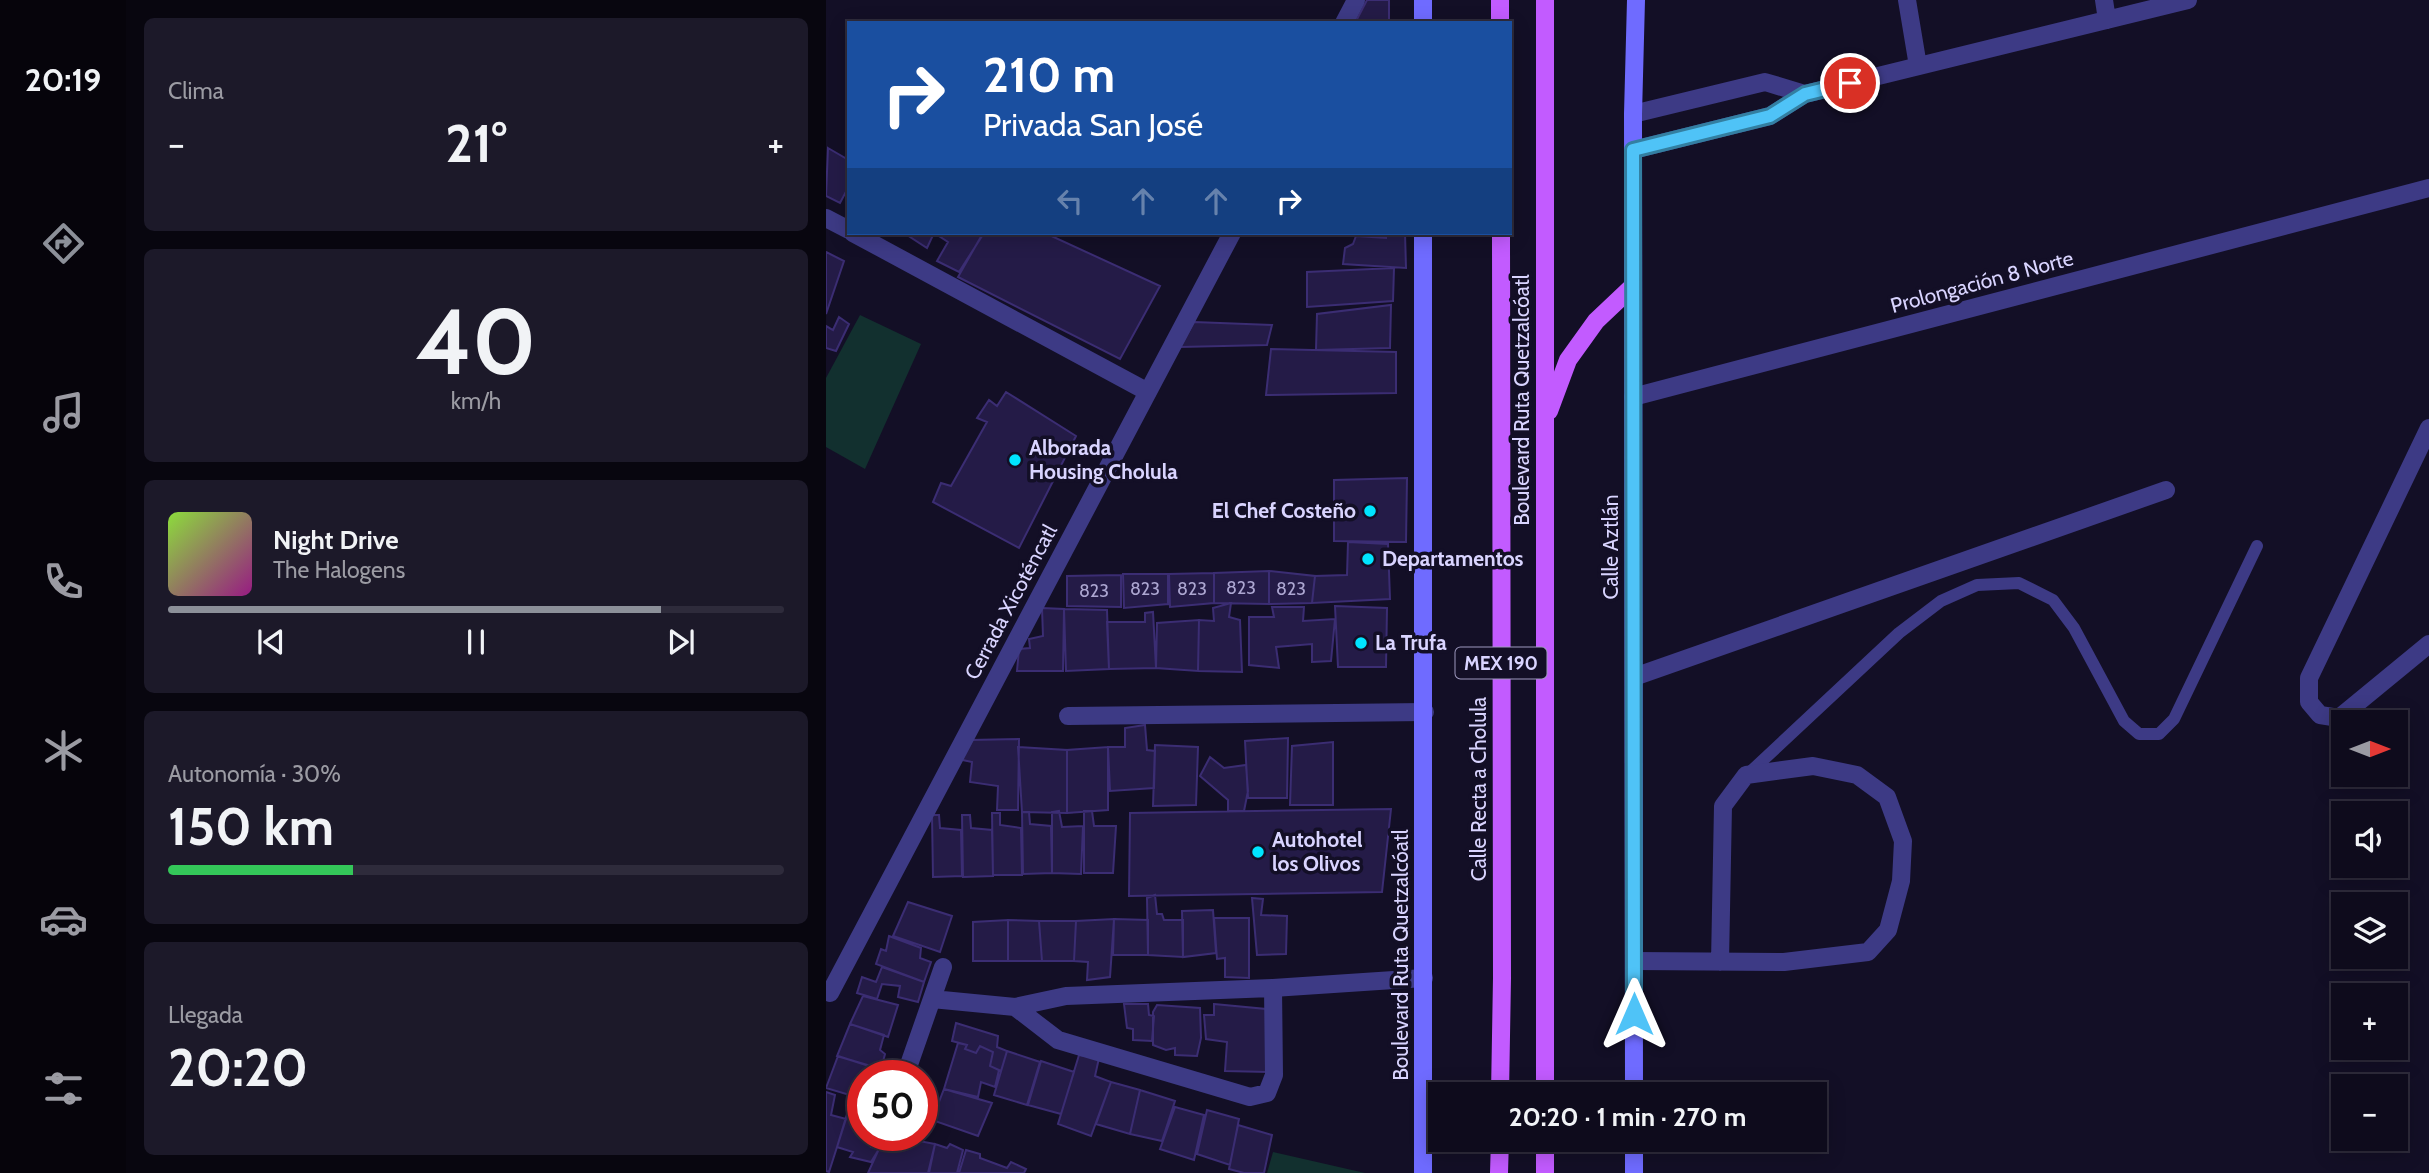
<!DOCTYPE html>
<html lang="es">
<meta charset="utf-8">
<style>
:root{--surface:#0e0b1c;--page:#1c1929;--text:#f1f3f6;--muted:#9b9ba3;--line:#2e2b3b;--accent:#8c9099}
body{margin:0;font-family:Cabin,sans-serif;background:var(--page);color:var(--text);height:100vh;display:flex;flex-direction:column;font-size:26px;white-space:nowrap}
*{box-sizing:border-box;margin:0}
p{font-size:23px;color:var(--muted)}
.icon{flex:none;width:38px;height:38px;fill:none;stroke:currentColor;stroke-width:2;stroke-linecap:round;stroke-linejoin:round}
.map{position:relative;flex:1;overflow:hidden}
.drawer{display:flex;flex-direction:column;gap:18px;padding:18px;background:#08060f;width:700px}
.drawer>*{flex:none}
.guide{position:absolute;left:21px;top:21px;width:665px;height:214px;border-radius:0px;box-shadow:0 4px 18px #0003,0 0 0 2px var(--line);background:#1a4fa0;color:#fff;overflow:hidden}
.needle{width:46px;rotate:90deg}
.tools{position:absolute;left:1505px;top:710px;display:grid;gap:14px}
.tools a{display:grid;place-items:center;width:77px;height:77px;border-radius:0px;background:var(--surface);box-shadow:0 4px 18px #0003,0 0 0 2px var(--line);font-size:35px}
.speed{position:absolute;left:21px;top:1060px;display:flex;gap:14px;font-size:35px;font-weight:700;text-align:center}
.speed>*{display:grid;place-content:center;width:91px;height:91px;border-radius:50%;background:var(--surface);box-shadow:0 4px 18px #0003,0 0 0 2px var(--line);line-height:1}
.speed .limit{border:10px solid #d22;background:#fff;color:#111}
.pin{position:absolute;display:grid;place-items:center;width:60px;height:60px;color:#fff;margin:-30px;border:4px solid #fff;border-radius:50%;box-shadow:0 2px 7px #0007}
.me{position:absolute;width:77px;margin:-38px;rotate:0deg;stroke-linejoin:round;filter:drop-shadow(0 0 5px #0008)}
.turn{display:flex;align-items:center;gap:24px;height:147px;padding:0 21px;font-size:32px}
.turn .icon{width:91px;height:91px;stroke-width:2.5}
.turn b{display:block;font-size:49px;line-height:60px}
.lanes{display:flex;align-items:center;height:66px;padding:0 21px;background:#0003;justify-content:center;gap:35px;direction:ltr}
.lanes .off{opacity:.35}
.big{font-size:52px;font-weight:800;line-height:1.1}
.drawer .card{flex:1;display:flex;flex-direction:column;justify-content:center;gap:10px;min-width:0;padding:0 24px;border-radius:10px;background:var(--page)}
.drawer .dial{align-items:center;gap:0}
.dial b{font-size:91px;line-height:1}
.song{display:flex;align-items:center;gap:21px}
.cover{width:84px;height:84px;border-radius:10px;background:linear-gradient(135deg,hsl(90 70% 55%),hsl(310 70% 35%))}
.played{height:7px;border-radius:4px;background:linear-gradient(90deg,var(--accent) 80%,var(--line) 80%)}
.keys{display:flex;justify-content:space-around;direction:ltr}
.heat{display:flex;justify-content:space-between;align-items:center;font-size:38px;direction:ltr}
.charge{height:10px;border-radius:5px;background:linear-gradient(90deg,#34c759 30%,var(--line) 0)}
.trip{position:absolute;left:602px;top:1082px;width:399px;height:70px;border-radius:0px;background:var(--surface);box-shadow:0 4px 18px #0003,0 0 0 2px var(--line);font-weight:800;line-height:70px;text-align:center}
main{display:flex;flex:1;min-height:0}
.tab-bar{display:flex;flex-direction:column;width:126px;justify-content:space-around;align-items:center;background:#06040b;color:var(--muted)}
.tab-bar .icon{width:49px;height:49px}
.tab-bar .on{color:var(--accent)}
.tab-bar b{font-size:32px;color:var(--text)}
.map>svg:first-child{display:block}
</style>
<main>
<nav class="tab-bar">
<b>20:19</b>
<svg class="icon on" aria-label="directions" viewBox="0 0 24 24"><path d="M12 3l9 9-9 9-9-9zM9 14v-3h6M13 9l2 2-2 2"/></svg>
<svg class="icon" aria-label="music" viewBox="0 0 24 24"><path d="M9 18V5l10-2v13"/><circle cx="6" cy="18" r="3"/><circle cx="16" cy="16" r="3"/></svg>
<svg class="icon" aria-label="phone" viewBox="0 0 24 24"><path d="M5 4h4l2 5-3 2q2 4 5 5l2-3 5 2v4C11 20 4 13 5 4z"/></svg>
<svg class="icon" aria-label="climate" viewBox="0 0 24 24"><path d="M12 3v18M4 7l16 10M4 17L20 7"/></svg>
<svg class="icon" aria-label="car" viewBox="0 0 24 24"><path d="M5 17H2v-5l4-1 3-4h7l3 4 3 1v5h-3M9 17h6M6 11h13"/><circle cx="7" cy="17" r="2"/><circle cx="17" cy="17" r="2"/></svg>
<svg class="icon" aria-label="filters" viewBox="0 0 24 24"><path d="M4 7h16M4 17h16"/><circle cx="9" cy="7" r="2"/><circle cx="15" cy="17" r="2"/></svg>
</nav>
<section class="drawer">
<div class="card"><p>Clima</p>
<div class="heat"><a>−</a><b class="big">21°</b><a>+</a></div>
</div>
<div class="card dial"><b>40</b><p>km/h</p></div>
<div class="card">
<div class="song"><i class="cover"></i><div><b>Night Drive</b><p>The Halogens</p></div></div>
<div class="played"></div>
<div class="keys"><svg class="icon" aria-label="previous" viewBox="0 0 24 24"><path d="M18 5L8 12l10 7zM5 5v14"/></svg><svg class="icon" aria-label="pause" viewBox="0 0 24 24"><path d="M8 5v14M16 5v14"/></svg><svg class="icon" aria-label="next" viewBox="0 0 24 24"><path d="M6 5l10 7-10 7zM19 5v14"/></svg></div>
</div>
<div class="card"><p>Autonomía · 30%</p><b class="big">150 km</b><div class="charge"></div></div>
<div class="card"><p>Llegada</p><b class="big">20:20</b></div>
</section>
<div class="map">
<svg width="1603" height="1173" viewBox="0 0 1603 1173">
<rect width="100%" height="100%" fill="#130f26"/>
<path fill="#12302f" d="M34 315 95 344 39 469 0 447V378Z
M447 1152 539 1173H441Z"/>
<path fill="#241b47" stroke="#3b2d73" stroke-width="2" d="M541 0H563V23H529Z
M2 148 21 159 23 154V186L14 203 0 196Z
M78 233H108L101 248Z
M114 233H158L133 272 111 261 122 242 113 236Z
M157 233H219L334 286 294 359 132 277Z
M560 233H579L580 268 517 264 519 248 527 244 530 236 560 238Z
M0 252 18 261 0 314Z
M568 268 567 301 481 307V272Z
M565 305 564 348 490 350 491 314Z
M13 317 23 324 10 351 0 348V326L7 330Z
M368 322 446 325 441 345 354 347Z
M445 349 570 352V393L440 395Z
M180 392 250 436 193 548 107 502 115 483 125 486 161 422 151 418 163 400 171 406Z
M581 478 580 542 508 541V480Z
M522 542 562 544 564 599 486 603 489 576 521 575Z
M443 571 489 576 486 603 443 604Z
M443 571V604L388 603V573Z
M388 573V603L344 607 343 574Z
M297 574H342V604L298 608Z
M295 575V607L241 606V576Z
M405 603 403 617 414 620 416 672 372 671 373 620 388 621 387 608Z
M509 606 561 608 560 667H512Z
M446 607H478L477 621 509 619 505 661 486 662V644L450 647 453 668 423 665V617H448Z
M216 608 238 609 237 671H191L193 649 204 648 203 639 217 636Z
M238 609 281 610 283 669 240 671Z
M327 612 330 668 283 669 281 622H319V613Z
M373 620 372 671 330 668 331 623Z
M319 725 321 750 329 751 328 788 284 791 282 747H299V728Z
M462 738 461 798H422L419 741Z
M193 739 192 810H171L172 786 144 782 146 762 132 759 144 740Z
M507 742V805H464L466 746Z
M329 745 372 747 370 805 327 806Z
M192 747 241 750V813L196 812Z
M282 747V810L241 813V750Z
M384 757 398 768 420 765 422 791 418 811H402V800L374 776Z
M565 809 556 892 303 896 304 813Z
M233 811 236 827 257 826 255 874 226 873V812Z
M258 811H266L268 826H290L287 873H258Z
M196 812H203L204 824 225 826 226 873 197 874Z
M166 813H174V825L195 828 196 875H167Z
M106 815H113L114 828 135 830 136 876 107 877Z
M136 815H144L145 828 166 830 167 876 137 877Z
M329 895 331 914H336L338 920H357V957L322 955 321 898Z
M426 898 437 899 435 915 461 916 460 954 431 955Z
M82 902 126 916 114 952 67 936Z
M387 910 390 953 357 957 356 911Z
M388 918H423V978L399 977V958L391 959Z
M288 919 322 920V955H287Z
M288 919 284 977 261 980 262 962 248 961 250 921Z
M182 920V961H147V922Z
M182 920 213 921 216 961H182Z
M213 921H250L248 961H216Z
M63 936 95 948 94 958 105 962 98 982 50 964 55 949 60 951Z
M56 967 98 982 92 1002 72 997 74 986 56 984 51 999 31 993 36 977 50 982Z
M37 996 72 1005 62 1037 24 1024Z
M298 1004H322L323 1015 328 1016 326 1041 307 1040V1029L301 1028Z
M388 1004 440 1009 442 1072 399 1071 401 1042 380 1039 378 1015H388Z
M331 1005 374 1008 375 1038 371 1056 349 1055V1048L340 1050 327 1045V1012Z
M130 1023 172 1036 171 1047 181 1051 175 1071 164 1066 167 1052 154 1046 150 1053 139 1049 141 1045 126 1041Z
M24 1024 58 1035 54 1050 59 1054 55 1069 11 1056Z
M132 1043 141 1045 139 1049 150 1053 154 1046 167 1052 164 1066 173 1070 169 1087 155 1082 152 1097 118 1089Z
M181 1051 214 1062 201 1105 168 1095Z
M253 1055 273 1058 269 1076 285 1082 265 1136 232 1124Z
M12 1056 46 1067 44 1076H37V1099L0 1088Z
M215 1061 248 1072 235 1114 202 1105Z
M285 1082 314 1090 304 1134 270 1124Z
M118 1089 166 1103 152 1136 106 1120Z
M314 1090 349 1101 336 1141 304 1134Z
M0 1092 9 1095 5 1115 20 1119 3 1172 0 1171Z
M349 1107 378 1115 368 1160 334 1149Z
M381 1110 413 1119 404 1165 371 1154Z
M21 1114 34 1118 37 1123V1136H48L45 1147 53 1149 45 1162 24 1157 27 1152 11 1147Z
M412 1125 446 1135 438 1173H418L403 1169Z
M48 1136H90L93 1137V1141L109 1144 102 1173H42L53 1149 45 1147Z
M109 1144 121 1148 124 1144 137 1150 131 1173H103Z
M140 1150 154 1154V1158L181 1168 185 1162 200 1169 198 1173H133Z"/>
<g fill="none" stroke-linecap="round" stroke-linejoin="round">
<path stroke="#3d3a85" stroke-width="12" d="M921 775 1073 633 1115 601 1151 585 1193 583 1227 600 1248 628 1298 721 1313 734H1333L1348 719 1431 546"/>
<path stroke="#3d3a85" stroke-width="18" d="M1081 0 1092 66
M1278 0 1281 20
M518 23 530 0
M807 114 939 82 979 94
M807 150 944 116 979 94 1362 0
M0 218 23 230
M27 233 322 392
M807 397 1603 188
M1603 428 1483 678V702L1494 715 1513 718 1603 644
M808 677 1340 490
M242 716 599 712
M808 961 958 962 1042 952 1062 930 1075 881 1077 841 1061 797 1031 775 987 766 920 775 897 806 894 962
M4 993 406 233
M106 999 189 1007 240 996 447 988 598 978
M189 1007 232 1040 424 1097 441 1093 448 1075 447 988
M79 1076 117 967"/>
<path stroke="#6f6bff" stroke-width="18" d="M597 0V23
M597 233V1173
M808 1094 807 114 810 0
M808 1139V1173"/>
<path stroke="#c25bff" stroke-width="18" d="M674 0V23
M719 0V1094
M723 411 742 360 770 321 807 286
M674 1094 676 978 675 233
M719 1139V1173
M673 1173 674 1139"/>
</g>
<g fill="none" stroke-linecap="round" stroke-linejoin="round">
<defs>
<path id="route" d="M808 1014 807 150 944 116 979 94 1024 83"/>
</defs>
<use href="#route" stroke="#337fa1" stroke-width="18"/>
<use href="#route" stroke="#4fc3f7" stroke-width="12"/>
</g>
<g fill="#00e5ff" stroke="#130f26" stroke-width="2.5">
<circle cx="189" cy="460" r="7"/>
<circle cx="544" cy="511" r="7"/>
<circle cx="542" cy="559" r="7"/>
<circle cx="535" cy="643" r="7"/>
<circle cx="432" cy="852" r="7"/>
</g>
<g text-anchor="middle" stroke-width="7" stroke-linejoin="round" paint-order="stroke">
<g font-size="18" fill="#aca6d1">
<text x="415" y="594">823</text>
<text x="319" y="595">823</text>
<text x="366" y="595">823</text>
<text x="465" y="595">823</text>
<text x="268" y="597">823</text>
</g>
<rect fill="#130f26" stroke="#9e99be" stroke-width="2" x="629.5" y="647.5" width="91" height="31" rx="5"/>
<g font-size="19" font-weight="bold" fill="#d9d4ff">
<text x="675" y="670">MEX 190</text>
</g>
<g font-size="21" fill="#d9d4ff" stroke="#130f26">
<text transform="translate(1156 282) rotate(-15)" y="7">Prolongación 8 Norte</text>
<text transform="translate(696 400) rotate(-90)" y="7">Boulevard Ruta Quetzalcóatl</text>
<text transform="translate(785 547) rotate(-90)" y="7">Calle Aztlán</text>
<text transform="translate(185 602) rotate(-62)" y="7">Cerrada Xicoténcatl</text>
<text transform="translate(653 789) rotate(-90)" y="7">Calle Recta a Cholula</text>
<text transform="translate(575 955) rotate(-90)" y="7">Boulevard Ruta Quetzalcóatl</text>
</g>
<g font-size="21" font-weight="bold" fill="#d9d4ff" stroke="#130f26" text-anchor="start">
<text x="203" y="455">Alborada<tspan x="203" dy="24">Housing Cholula</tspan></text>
<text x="530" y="518" text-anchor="end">El Chef Costeño</text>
<text x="556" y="566">Departamentos</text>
<text x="549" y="650">La Trufa</text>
<text x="446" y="847">Autohotel<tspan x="446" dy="24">los Olivos</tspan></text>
</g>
</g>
</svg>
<div class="tools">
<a><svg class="needle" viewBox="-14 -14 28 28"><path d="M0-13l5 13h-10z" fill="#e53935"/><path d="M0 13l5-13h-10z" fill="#9b9ba3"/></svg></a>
<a><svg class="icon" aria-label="sound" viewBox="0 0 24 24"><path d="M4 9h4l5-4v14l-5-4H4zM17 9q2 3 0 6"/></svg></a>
<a><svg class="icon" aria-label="layers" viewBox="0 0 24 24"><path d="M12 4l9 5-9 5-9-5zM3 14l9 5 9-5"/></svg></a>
<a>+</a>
<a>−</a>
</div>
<div class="speed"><div class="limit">50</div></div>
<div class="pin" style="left:1024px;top:83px;background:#d93025"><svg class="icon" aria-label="arrive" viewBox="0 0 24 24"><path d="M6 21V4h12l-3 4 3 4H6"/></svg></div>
<svg class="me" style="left:808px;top:1014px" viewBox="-20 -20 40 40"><path d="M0-17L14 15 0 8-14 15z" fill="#4fc3f7" stroke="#fff" stroke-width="4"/></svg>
<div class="trip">20:20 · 1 min · 270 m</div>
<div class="guide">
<div class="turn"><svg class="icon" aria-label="right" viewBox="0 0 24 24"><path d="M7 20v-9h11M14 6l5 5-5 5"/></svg><div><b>210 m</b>Privada San José</div></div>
<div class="lanes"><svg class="icon off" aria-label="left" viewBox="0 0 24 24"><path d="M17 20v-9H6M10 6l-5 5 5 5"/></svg><svg class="icon off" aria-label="ahead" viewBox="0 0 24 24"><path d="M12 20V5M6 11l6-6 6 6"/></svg><svg class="icon off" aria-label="ahead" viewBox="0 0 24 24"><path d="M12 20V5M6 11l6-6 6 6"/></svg><svg class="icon" aria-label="right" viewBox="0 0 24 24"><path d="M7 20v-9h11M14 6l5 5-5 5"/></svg></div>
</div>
</div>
</main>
